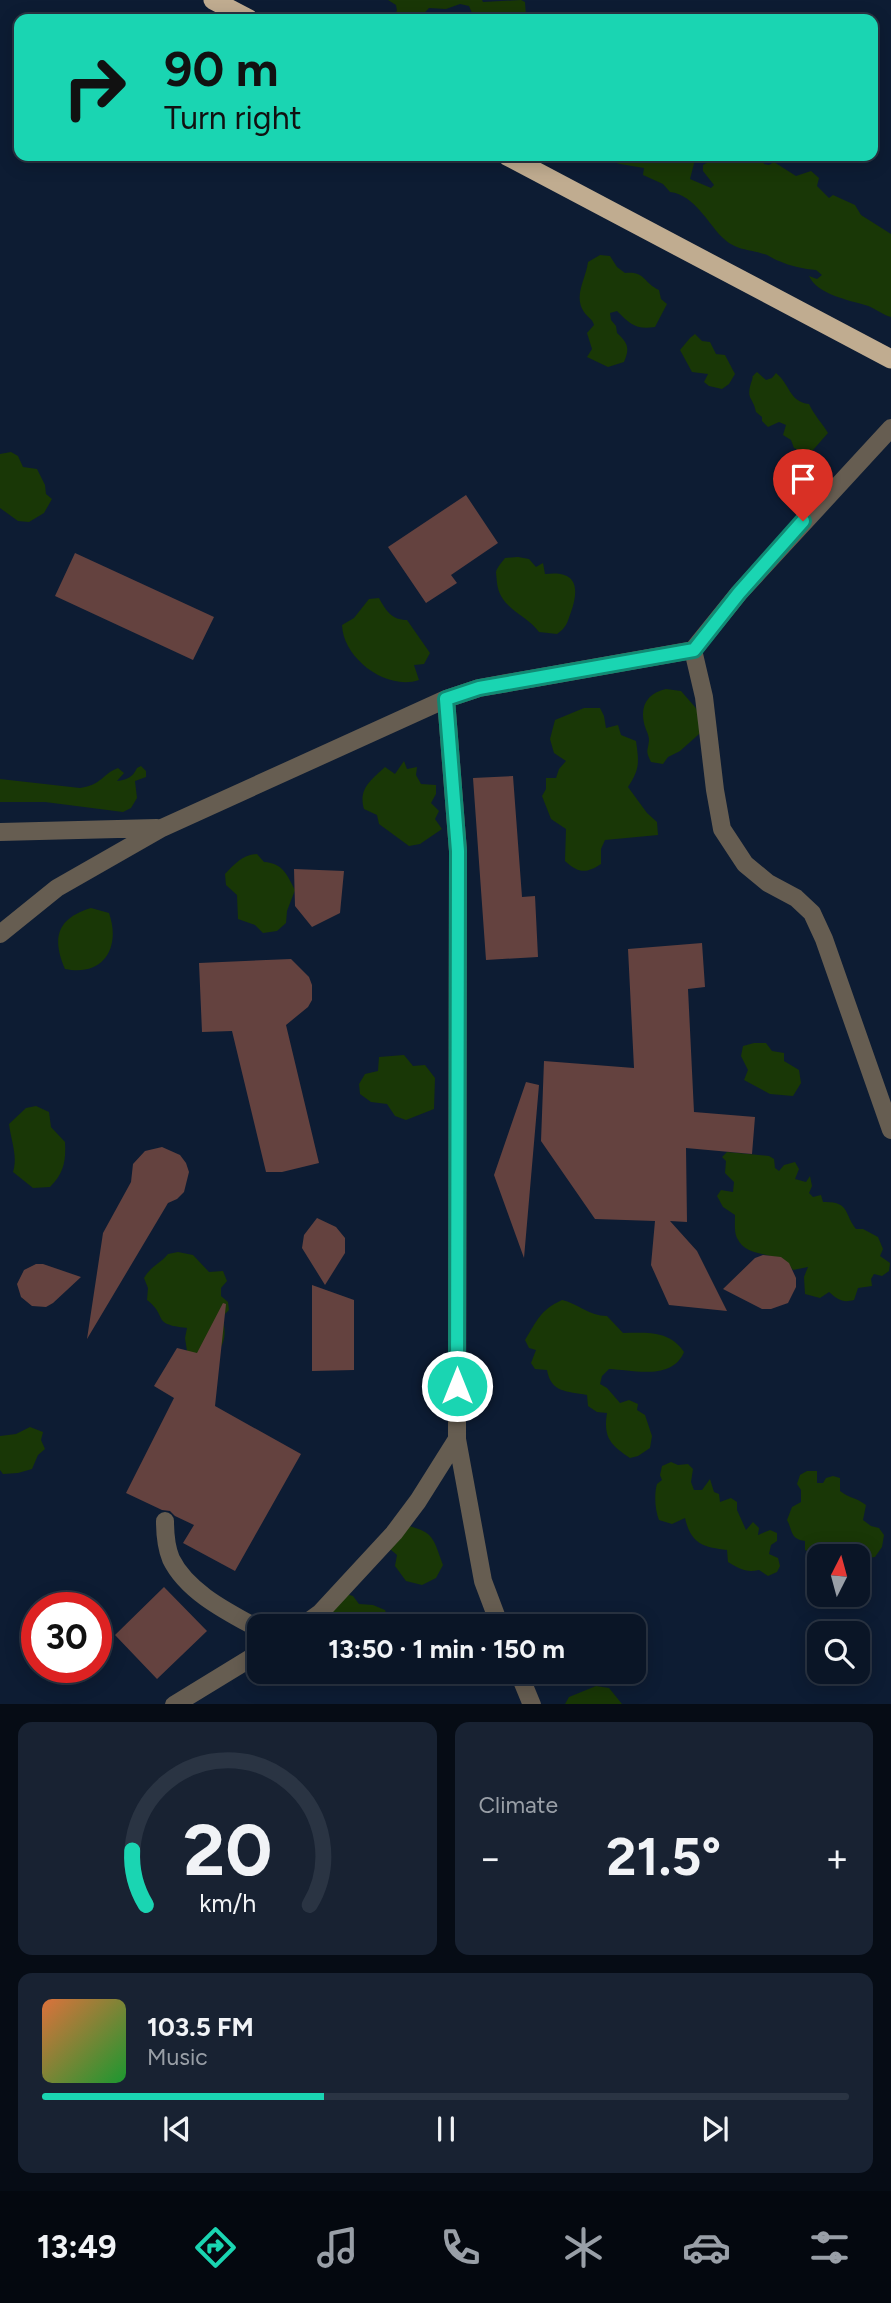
<!DOCTYPE html>
<meta charset="utf-8">
<style>
:root{--surface:#0a1526;--page:#182232;--text:#f1f3f6;--muted:#999fa7;--line:#2a3443;--accent:#1ad5b2}
body{margin:0;font-family:Figtree,sans-serif;background:var(--page);color:var(--text);height:100vh;display:flex;flex-direction:column;font-size:26px;white-space:nowrap}
*{box-sizing:border-box;margin:0}
p{font-size:23px;color:var(--muted)}
.icon{flex:none;width:38px;height:38px;fill:none;stroke:currentColor;stroke-width:2;stroke-linecap:round;stroke-linejoin:round}
.map{position:relative;height:1704px;overflow:hidden}
.drawer{display:flex;flex-direction:column;gap:18px;padding:18px;background:#060c15;flex:1}
.drawer>*{flex:none}
.hud{position:absolute;left:14px;top:14px;width:864px;height:147px;border-radius:14px;box-shadow:0 4px 18px #0003,0 0 0 2px var(--line);background:#1ad5b2;color:#111;overflow:hidden}
.needle{width:46px;rotate:6deg}
.buttons{position:absolute;left:807px;top:1544px;display:grid;gap:14px}
.buttons a{display:grid;place-items:center;width:63px;height:63px;border-radius:14px;background:var(--surface);box-shadow:0 4px 18px #0003,0 0 0 2px var(--line);font-size:35px}
.speed{position:absolute;left:21px;top:1592px;display:flex;gap:14px;font-size:35px;font-weight:700;text-align:center}
.speed>*{display:grid;place-content:center;width:91px;height:91px;border-radius:50%;background:var(--surface);box-shadow:0 4px 18px #0003,0 0 0 2px var(--line);line-height:1}
.speed .limit{border:10px solid #d22;background:#fff;color:#111}
.pin{position:absolute;display:grid;place-items:center;width:60px;height:60px;color:#fff;margin:-72px -30px;border-radius:50% 50% 50% 0;rotate:-45deg;box-shadow:0 0 7px #0007}
.pin .icon{rotate:45deg}
.me{position:absolute;width:77px;margin:-38px;rotate:0deg;stroke-linejoin:round;filter:drop-shadow(0 0 5px #0008)}
.turn{display:flex;align-items:center;gap:24px;height:147px;padding:0 35px;font-size:32px}
.turn .icon{width:91px;height:91px;stroke-width:2.5}
.turn b{display:block;font-size:49px;line-height:60px}
.big{font-size:52px;font-weight:700;line-height:1.1}
.drawer .card{flex:1;display:flex;flex-direction:column;justify-content:center;gap:10px;min-width:0;padding:0 24px;border-radius:14px;background:var(--page)}
.drawer .dial{align-items:center;gap:0}
.dial svg{height:182px;overflow:visible;fill:none;stroke:var(--line);stroke-width:7;stroke-linecap:round;text-anchor:middle}
.dial text{fill:var(--text);stroke:none}
.song{display:flex;align-items:center;gap:21px}
.cover{width:84px;height:84px;border-radius:10px;background:linear-gradient(135deg,hsl(20 70% 55%),hsl(130 70% 35%))}
.played{height:7px;border-radius:4px;background:linear-gradient(90deg,var(--accent) 35%,var(--line) 35%)}
.keys{display:flex;justify-content:space-around;direction:ltr}
.heat{display:flex;justify-content:space-between;align-items:center;font-size:38px;direction:ltr}
.drawer .tiles{flex:1;display:grid;gap:18px;grid-template-columns:1fr 1fr}
.card:last-child{grid-column:span 2}
.trip{position:absolute;left:247px;top:1614px;width:399px;height:70px;border-radius:14px;background:var(--surface);box-shadow:0 4px 18px #0003,0 0 0 2px var(--line);font-weight:700;line-height:70px;text-align:center}
.tab-bar{display:flex;height:112px;justify-content:space-around;align-items:center;background:#04080f;color:var(--muted)}
.tab-bar .icon{width:49px;height:49px}
.tab-bar .on{color:var(--accent)}
.tab-bar b{font-size:32px;color:var(--text)}
.map>svg:first-child{display:block}
</style>
<div class="map">
<svg width="891" height="1705" viewBox="0 0 891 1705">
<rect width="100%" height="100%" fill="#0d1c33"/>
<path fill="#193706" d="M482 0 483 2 521 0 525 2 526 16H543L549 19H471L472 13 469 6 460 4 446 9 429 8C418 22 404 19 388 19L397 11 396 5 388 0Z
M598 156H696L690 179 711 188 714 185 703 171V165L714 159V156H763L764 164 769 165 774 162 796 176 811 171 819 178 817 186 829 198 833 195 855 205 861 215 891 234V317C882 315 874 307 865 305 848 300 817 294 809 276L817 279 822 275 816 270C804 269 790 266 779 261 773 259 769 255 764 254 748 249 735 250 723 238 708 224 695 195 670 192L663 184 643 175 644 168C628 165 612 164 598 156Z
M600 255 610 256 617 267 625 273C646 271 643 283 659 290L661 299 667 304 655 327C636 330 630 324 617 311L610 313 611 320 616 326 617 333C628 343 630 348 624 362L608 367 587 357 592 349 587 333 594 325C592 318 588 318 584 312 573 296 586 279 588 262Z
M695 334 702 341 710 342 716 354 725 355 735 374 729 384 722 389 709 386 704 382 708 374 692 372 680 350 690 338Z
M757 372 766 380 772 378 776 373C790 384 789 402 809 404 814 415 822 423 828 433L813 450 806 454 794 448 791 440 783 435 786 425 779 422 768 427 762 421V417L756 412C753 397 746 400 751 383 755 373 749 380 757 372Z
M11 452 18 456 23 467 37 469 45 485 46 494 52 499 44 513 29 522 18 521 0 508V454Z
M518 557 529 559 536 567 543 563 545 574C576 570 580 586 571 612 567 623 567 627 557 634L539 632C526 614 500 609 497 583 497 582 496 573 496 572 497 567 503 561 505 558Z
M379 598C386 611 392 620 407 620L430 653 424 664 414 665 419 680C386 691 343 658 342 625L354 618 369 599Z
M666 689 681 691 695 707 707 727 680 751 668 757 663 764 651 762C645 750 648 752 649 740 649 734 645 729 644 723 640 705 648 693 666 689Z
M584 708H600L604 716 606 728 618 725 621 735 636 741C639 762 640 769 628 787L647 813 657 822 658 835 605 840 601 849V864C586 874 578 873 565 861L566 829 551 819 542 796 546 789V778H556L559 769 566 761 554 753 550 739 555 720Z
M404 761 407 769 417 767 416 775 421 784 436 785V794L431 803 439 811 435 819 442 829 420 844 409 846 379 824 377 815 364 809C358 789 371 780 385 767L395 774Z
M141 766 146 771V777L135 781 137 798 131 808 123 812 45 802H0V779L80 788C102 785 102 774 118 768L124 773 117 781C127 780 133 777 137 768Z
M257 854 264 862C283 863 287 875 295 890L287 911 286 923 277 931 263 933 255 925 238 919 237 895 226 885 225 874C235 864 242 855 257 854Z
M91 908 109 913C121 947 104 977 65 969 51 937 58 918 91 908Z
M754 1043H766L772 1051 784 1053V1061L799 1070 801 1083 793 1096 770 1094 744 1080 748 1070 741 1056 743 1046Z
M404 1055 413 1066 425 1065 435 1078 434 1109 406 1120 395 1116 387 1104 371 1102 360 1094 359 1084 365 1074 378 1071 379 1057Z
M36 1106 49 1112 51 1127 65 1142C66 1161 64 1173 50 1187L33 1188 13 1172C18 1156 11 1141 9 1124L26 1108Z
M727 1152 769 1156 774 1159 775 1168 779 1171 784 1165 795 1162 799 1169 795 1179 806 1182 810 1176 812 1186 809 1193 813 1197 821 1195 823 1202C850 1201 844 1214 856 1229H863L878 1237 883 1249 880 1256 890 1263 889 1271 882 1276 874 1274 871 1279 872 1286 858 1288 854 1300C843 1303 838 1300 829 1292L820 1298 805 1294 804 1277 808 1267 793 1270C778 1248 748 1261 737 1238 734 1232 735 1222 735 1215L723 1207 717 1196 721 1190 733 1192 734 1182 725 1173 726 1161 722 1157Z
M178 1252 193 1255 209 1272 223 1271 227 1281 221 1288V1296L228 1302 229 1310 222 1317C226 1331 226 1340 218 1352L201 1355 187 1351 185 1338 187 1328C150 1324 169 1317 147 1300L148 1288 144 1278C151 1266 160 1264 168 1254Z
M562 1300C579 1304 589 1316 607 1316L623 1333C647 1333 669 1330 684 1352 672 1381 633 1370 609 1369L602 1376 600 1384 607 1388 620 1403 629 1400 638 1404 637 1410 645 1415 652 1436 650 1448 638 1456 630 1458C611 1445 603 1438 607 1413L597 1412 588 1406 587 1395C567 1391 551 1393 547 1370L535 1369 531 1363 536 1350 529 1348 525 1340C537 1321 540 1310 562 1300Z
M30 1427 43 1432 41 1440 45 1449 38 1455 32 1469 18 1473 3 1474 0 1470V1436L16 1434Z
M671 1462 678 1465 688 1464 693 1469 691 1482 694 1490H702L710 1479 714 1492 719 1494 720 1502 731 1498 737 1502V1510L746 1530 753 1522 759 1528 758 1535 770 1530 777 1533V1541L771 1545 769 1554 778 1558 780 1566 777 1572 768 1576 759 1570C746 1573 740 1569 728 1562L727 1550C703 1547 691 1544 685 1518L672 1524 659 1520C655 1510 654 1494 657 1484L662 1480 660 1475 662 1466Z
M807 1471H817V1483H823L826 1478 833 1476 840 1478V1491C849 1498 857 1498 866 1505L863 1520 871 1526 879 1528 884 1535 882 1547 875 1557 858 1559V1556C850 1556 837 1557 830 1553L819 1557 805 1550V1541C790 1539 793 1531 787 1520L792 1507 801 1502V1490L797 1484 800 1475Z
M401 1524C434 1532 432 1535 443 1565L436 1578 422 1585 406 1581 395 1566 397 1555 384 1544Z
M339 1592 353 1596 359 1604 373 1605 385 1610 388 1619 387 1626H333L328 1604Z
M596 1686 609 1688 622 1704H565L569 1697Z"/>
<path fill="#64423f" d="M466 495 498 543 451 575 457 583 426 603 388 547Z
M75 553 214 617 193 660 55 596Z
M513 776 522 897 535 896 538 957 486 960 473 778Z
M294 869 344 871 340 913 312 927 295 906Z
M702 943 705 987 688 989 694 1112 755 1117 752 1154 686 1148 687 1222 670 1221 697 1251 727 1311 669 1305 651 1265 655 1221 595 1219 541 1141 544 1061 634 1068 628 949Z
M291 959 309 977 312 985V1000L308 1007 286 1025 319 1163 282 1172H266L232 1031 202 1032 199 963Z
M526 1082 539 1085 524 1258 494 1175Z
M162 1147 180 1155 186 1163 189 1172 184 1192 177 1199 168 1203 87 1339 103 1233 131 1182 133 1164 145 1151Z
M317 1218 336 1227 345 1238V1253L325 1285 302 1248 304 1235Z
M763 1255 781 1257 789 1263 796 1278V1287L788 1303 771 1309H762L723 1289 755 1258Z
M36 1264H43L81 1277 53 1303 46 1307 32 1306 21 1297 17 1284 24 1270Z
M312 1285 354 1300V1370L312 1371Z
M223 1303 226 1304 215 1406 301 1454 235 1571 183 1543 194 1525 175 1516 170 1511 162 1510 126 1493 174 1398 154 1386 177 1348 197 1353Z
M164 1587 207 1631 157 1679 115 1635Z"/>
<g fill="none" stroke-linecap="round" stroke-linejoin="round">
<path stroke="#665d51" stroke-width="18" d="M693 650 704 697 715 790 722 829 745 864 768 883 796 898 812 913 824 939 891 1130
M446 699 458 851 457 1439 483 1581 500 1626
M0 832 157 828
M0 934 57 888 162 828 446 699 479 688 693 650 739 593 891 428
M165 1521C165 1534 166 1547 171 1559 187 1592 228 1612 259 1629
M302 1626 320 1613 394 1533 418 1501 457 1439
M518 1671 532 1705
M174 1705 259 1653"/>
<path stroke="#c0ac90" stroke-width="19" d="M213 0 249 19
M507 156 891 359"/>
</g>
<g fill="none" stroke-linecap="round" stroke-linejoin="round">
<defs>
<path id="route" d="M457 1386 458 851 446 699 479 688 694 650 739 593 803 521"/>
</defs>
<use href="#route" stroke="#118a74" stroke-width="18"/>
<use href="#route" stroke="#1ad5b2" stroke-width="12"/>
</g>
</svg>
<div class="buttons">
<a><svg class="needle" viewBox="-14 -14 28 28"><path d="M0-13l5 13h-10z" fill="#e53935"/><path d="M0 13l5-13h-10z" fill="#999fa7"/></svg></a>
<a><svg class="icon" aria-label="search" viewBox="0 0 24 24"><circle cx="10" cy="10" r="6"/><path d="M15 15l6 6"/></svg></a>
</div>
<div class="speed"><div class="limit">30</div></div>
<div class="pin" style="left:803px;top:521px;background:#d93025"><svg class="icon" aria-label="arrive" viewBox="0 0 24 24"><path d="M6 21V4h12l-3 4 3 4H6"/></svg></div>
<svg class="me" style="left:457px;top:1386px" viewBox="-20 -20 40 40"><circle r="17" fill="#1ad5b2" stroke="#fff" stroke-width="3"/><path d="M0-11L8 9 0 5-8 9z" fill="#fff"/></svg>
<div class="trip">13:50 · 1 min · 150 m</div>
<div class="hud">
<div class="turn"><svg class="icon" aria-label="right" viewBox="0 0 24 24"><path d="M7 20v-9h11M14 6l5 5-5 5"/></svg><div><b>90 m</b>Turn right</div></div>
</div>
</div>
<section class="drawer">
<div class="tiles">
<div class="card dial"><svg viewBox="0 0 100 80">
<path d="M14 69A42 42 0 1 1 86 69"/>
<path d="M14 69A42 42 0 0 1 8 45" stroke="#1ad5b2"/>
<text x="50" y="56" font-size="32" font-weight="700">20</text>
<text x="50" y="72" font-size="11">km/h</text>
</svg></div>
<div class="card"><p>Climate</p>
<div class="heat"><a>−</a><b class="big">21.5°</b><a>+</a></div>
</div>
<div class="card">
<div class="song"><i class="cover"></i><div><b>103.5 FM</b><p>Music</p></div></div>
<div class="played"></div>
<div class="keys"><svg class="icon" aria-label="previous" viewBox="0 0 24 24"><path d="M18 5L8 12l10 7zM5 5v14"/></svg><svg class="icon" aria-label="pause" viewBox="0 0 24 24"><path d="M8 5v14M16 5v14"/></svg><svg class="icon" aria-label="next" viewBox="0 0 24 24"><path d="M6 5l10 7-10 7zM19 5v14"/></svg></div>
</div>
</div>
</section>
<nav class="tab-bar">
<b>13:49</b>
<svg class="icon on" aria-label="directions" viewBox="0 0 24 24"><path d="M12 3l9 9-9 9-9-9zM9 14v-3h6M13 9l2 2-2 2"/></svg>
<svg class="icon" aria-label="music" viewBox="0 0 24 24"><path d="M9 18V5l10-2v13"/><circle cx="6" cy="18" r="3"/><circle cx="16" cy="16" r="3"/></svg>
<svg class="icon" aria-label="phone" viewBox="0 0 24 24"><path d="M5 4h4l2 5-3 2q2 4 5 5l2-3 5 2v4C11 20 4 13 5 4z"/></svg>
<svg class="icon" aria-label="climate" viewBox="0 0 24 24"><path d="M12 3v18M4 7l16 10M4 17L20 7"/></svg>
<svg class="icon" aria-label="car" viewBox="0 0 24 24"><path d="M5 17H2v-5l4-1 3-4h7l3 4 3 1v5h-3M9 17h6M6 11h13"/><circle cx="7" cy="17" r="2"/><circle cx="17" cy="17" r="2"/></svg>
<svg class="icon" aria-label="filters" viewBox="0 0 24 24"><path d="M4 7h16M4 17h16"/><circle cx="9" cy="7" r="2"/><circle cx="15" cy="17" r="2"/></svg>
</nav>
